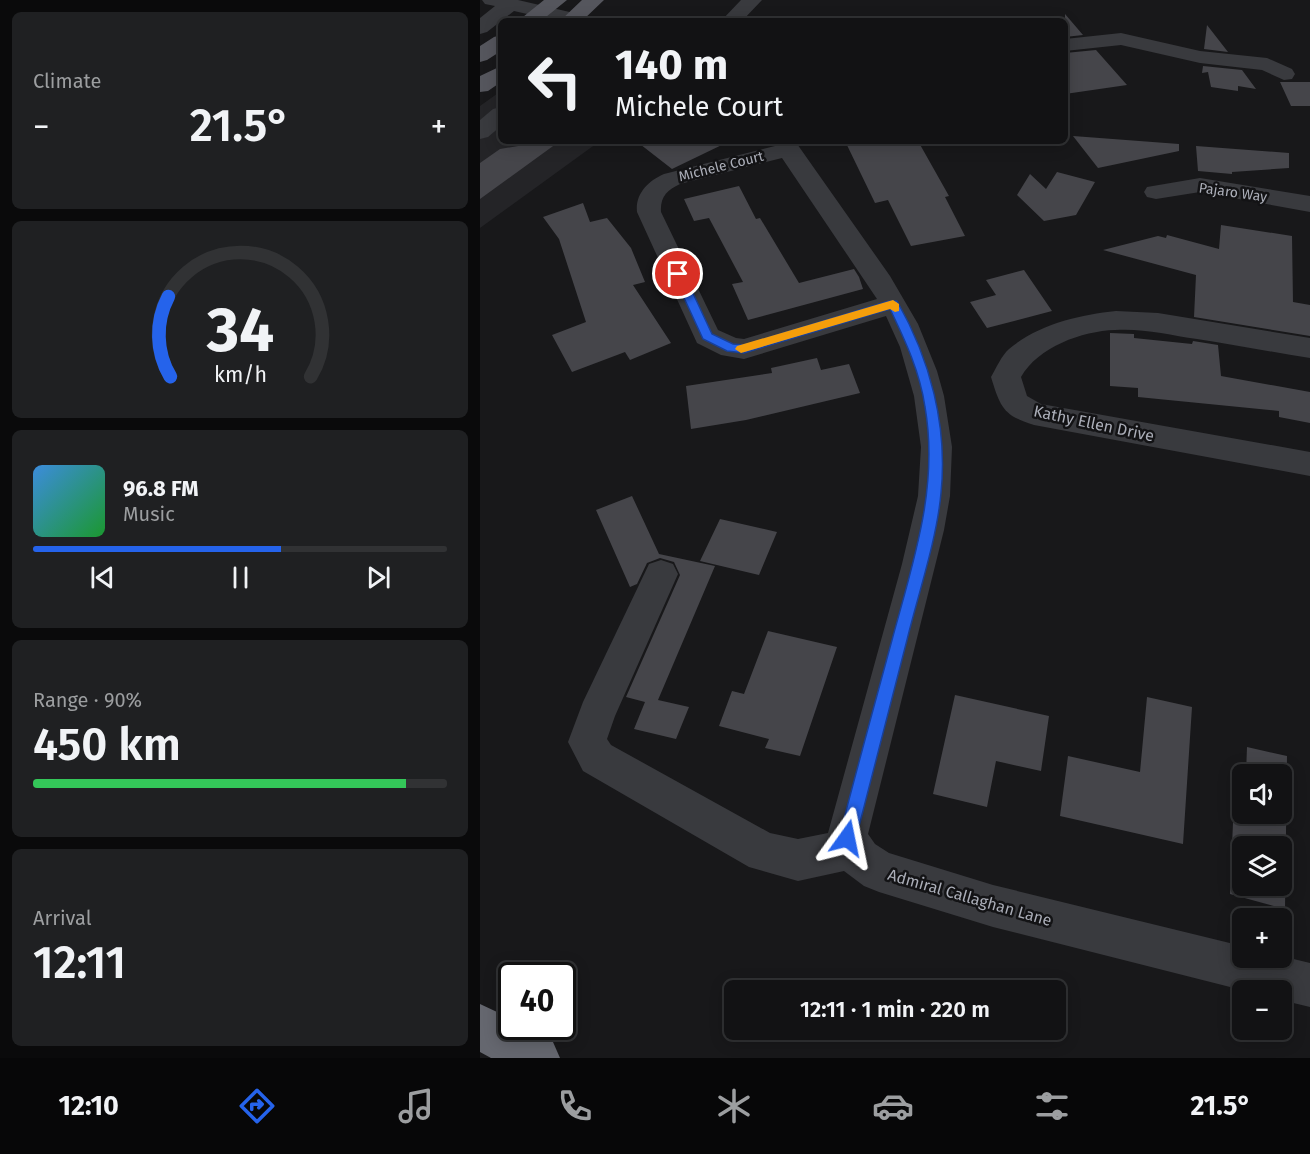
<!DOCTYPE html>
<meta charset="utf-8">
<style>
:root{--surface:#121214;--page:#1f2022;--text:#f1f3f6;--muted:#9c9ea0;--line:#313234;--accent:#2563eb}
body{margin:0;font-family:"Fira Sans",sans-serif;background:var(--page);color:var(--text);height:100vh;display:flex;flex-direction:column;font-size:22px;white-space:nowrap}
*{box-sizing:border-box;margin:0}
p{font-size:20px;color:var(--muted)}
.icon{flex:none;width:33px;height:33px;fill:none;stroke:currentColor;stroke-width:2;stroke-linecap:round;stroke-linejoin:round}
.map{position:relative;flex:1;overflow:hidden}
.details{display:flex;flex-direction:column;gap:12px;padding:12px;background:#0a0a0b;width:480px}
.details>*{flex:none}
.hud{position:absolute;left:18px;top:18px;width:570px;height:126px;border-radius:9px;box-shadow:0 3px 15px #0003,0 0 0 2px var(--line);background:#121214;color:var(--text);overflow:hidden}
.buttons{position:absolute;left:752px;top:764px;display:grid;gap:12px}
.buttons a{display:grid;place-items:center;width:60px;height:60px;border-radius:9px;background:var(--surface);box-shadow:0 3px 15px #0003,0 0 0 2px var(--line);font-size:30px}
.speed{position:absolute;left:18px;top:962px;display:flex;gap:12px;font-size:30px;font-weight:700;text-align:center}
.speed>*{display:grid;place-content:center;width:78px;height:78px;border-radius:50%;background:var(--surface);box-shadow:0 3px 15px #0003,0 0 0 2px var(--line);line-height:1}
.speed .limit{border:3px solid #111;border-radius:9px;background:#fff;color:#111}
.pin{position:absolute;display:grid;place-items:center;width:51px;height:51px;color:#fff;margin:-26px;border:3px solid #fff;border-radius:50%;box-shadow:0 2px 6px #0007}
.me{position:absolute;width:66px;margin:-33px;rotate:12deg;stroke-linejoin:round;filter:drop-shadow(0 0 4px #0008)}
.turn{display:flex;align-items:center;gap:21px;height:126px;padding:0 18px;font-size:27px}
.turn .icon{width:78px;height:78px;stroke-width:2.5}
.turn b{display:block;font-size:42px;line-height:51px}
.big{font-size:45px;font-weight:600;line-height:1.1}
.details .card{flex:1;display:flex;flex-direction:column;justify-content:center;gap:9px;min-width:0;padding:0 21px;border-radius:9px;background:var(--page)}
.details .dial{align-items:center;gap:0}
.dial svg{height:156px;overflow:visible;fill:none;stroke:var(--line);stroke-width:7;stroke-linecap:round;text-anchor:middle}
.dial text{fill:var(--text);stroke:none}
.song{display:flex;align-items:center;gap:18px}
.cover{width:72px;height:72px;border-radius:9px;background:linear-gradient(135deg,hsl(210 70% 55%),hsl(130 70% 35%))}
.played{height:6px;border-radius:3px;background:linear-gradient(90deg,var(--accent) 60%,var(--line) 60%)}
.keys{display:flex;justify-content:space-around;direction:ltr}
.heat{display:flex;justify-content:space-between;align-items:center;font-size:33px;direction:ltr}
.charge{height:9px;border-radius:4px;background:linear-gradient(90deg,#34c759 90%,var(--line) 0)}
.trip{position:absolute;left:244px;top:980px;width:342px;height:60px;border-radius:9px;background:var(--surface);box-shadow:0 3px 15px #0003,0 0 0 2px var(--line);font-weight:600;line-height:60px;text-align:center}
.tab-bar{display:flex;height:96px;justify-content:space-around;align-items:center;background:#070708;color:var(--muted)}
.tab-bar .icon{width:42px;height:42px}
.tab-bar .active{color:var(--accent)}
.tab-bar b{font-size:27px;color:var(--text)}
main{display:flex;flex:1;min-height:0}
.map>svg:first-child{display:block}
</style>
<main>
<section class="details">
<div class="card"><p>Climate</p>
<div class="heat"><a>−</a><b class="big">21.5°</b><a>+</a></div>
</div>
<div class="card dial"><svg viewBox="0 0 100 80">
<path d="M14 69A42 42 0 1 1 86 69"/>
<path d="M14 69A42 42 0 0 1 13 28" stroke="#2563eb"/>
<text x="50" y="56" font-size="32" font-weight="700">34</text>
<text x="50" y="72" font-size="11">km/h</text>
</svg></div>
<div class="card">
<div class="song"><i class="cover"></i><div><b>96.8 FM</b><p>Music</p></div></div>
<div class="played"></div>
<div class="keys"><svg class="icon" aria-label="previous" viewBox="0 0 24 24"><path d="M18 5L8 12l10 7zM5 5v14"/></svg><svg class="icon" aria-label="pause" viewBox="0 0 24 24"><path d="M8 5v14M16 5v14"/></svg><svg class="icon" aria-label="next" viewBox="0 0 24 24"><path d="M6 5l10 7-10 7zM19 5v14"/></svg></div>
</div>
<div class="card"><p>Range · 90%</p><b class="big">450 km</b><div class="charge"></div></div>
<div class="card"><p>Arrival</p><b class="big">12:11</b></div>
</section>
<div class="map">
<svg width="830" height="1058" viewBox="0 0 830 1058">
<rect width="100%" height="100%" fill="#18181a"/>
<path fill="#242427" d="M21 91V141H120L0 228V106Z"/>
<path fill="#45454a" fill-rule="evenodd" d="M585 14 603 35 585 37Z
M727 25 748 52 724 49Z
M616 50 647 85 585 94V53Z
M723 66 762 70 776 89 758 86V91L731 87 728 72 722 73Z
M800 82H830V106H811Z
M593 136 699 144V151L618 168Z
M68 141H80L0 199V163L20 149Z
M156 141H250L192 169Z
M365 141H438L469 196 465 197 485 236 431 246 408 200 395 203Z
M716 146 809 153V168L752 172V174L718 171Z
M577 172 615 182 596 215 564 221 537 195 550 174 566 189Z
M259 186 276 219 280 218 319 283 374 269 379 277 383 289 268 320 252 284 263 282 229 218 214 221 204 199Z
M103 203 110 222 127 218 151 248 165 282 153 285 191 343 150 360 145 352 92 372 72 335 106 322 79 239 63 217Z
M741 225 812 236 813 302 830 305V336L714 317 716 275 623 250 678 236 686 238 687 235 739 249Z
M544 270 572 311 507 328 490 302 516 295 506 280Z
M630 333 654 334V338L712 344 713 341 738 345 741 376 830 392V423L799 417V411L658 397V388L630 386Z
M337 358 341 370 369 364 380 393 266 420 211 429 206 386 292 373 291 368Z
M152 496 179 554 235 566 178 700 209 707 196 739 154 729 165 702 146 697 200 575 194 562 180 558 167 563 157 584 150 587 116 510Z
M240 519 297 532 279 575 220 561Z
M288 631 357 647 320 756 285 748 289 739 239 726 252 691 264 694Z
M475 695 569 716 561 771 516 761 507 807 453 794Z
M667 697 712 707 703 844 580 816 588 756 660 772Z
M767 747 807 756 805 909 750 894 755 775 762 777V813H801V774H766ZM762 846H801V885H762Z"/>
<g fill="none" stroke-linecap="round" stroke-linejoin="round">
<path fill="#393a3e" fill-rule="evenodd" d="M2 0H38L111 17 114 21H78L34 11 7 32 0 34V18L15 6 5 4Z
M261 0H282L262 21H241Z
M641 33 720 51 787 58 812 69 815 74 812 79 804 80 782 70 720 63 641 45 585 51V39Z
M21 107V126L8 137 0 139V120L13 109Z
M291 141H315L410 276 438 324 457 371 464 396 472 447 470 496 464 530 388 834 395 844 409 853 513 885 762 946V957L801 956 830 963V1007L801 1000V990H762L513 927 399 892 384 886 364 871 318 881 269 867 103 771 88 742 103 702 169 564 181 560 193 564 198 574 135 716 127 739 131 745 290 833 318 839 348 833 422 564 438 496 441 447 434 396 420 347 406 316 264 359 241 355 217 343 157 212C155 194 168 181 184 174L295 146ZM302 158 397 299 264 339 256 338 238 330 181 212C180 197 187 190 200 184Z
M720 178 830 196V212L720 192 676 199 667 197 664 192 667 187Z
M636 311 678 313 830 338V358C792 352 755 345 717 339 690 335 662 328 635 330 602 331 558 347 541 377L547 396 561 404 830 452V476L554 425C523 416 520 406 511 377 516 368 522 355 529 349 559 324 599 315 636 311Z"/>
<path fill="#55565d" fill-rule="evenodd" d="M64 0H87L61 21H38Z
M102 0H124L102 21H80Z
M21 35V51L7 60 0 62V46L14 37Z
M21 66V82L8 91 0 92V76Z"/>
<path fill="#65676f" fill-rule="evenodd" d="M0 1004 32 1019V1026H44L73 1042 80 1058H11L0 1052Z"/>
</g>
<path fill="#2563eb" stroke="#184099" stroke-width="1.5" d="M198 270 204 274 232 334 253 344 264 345 409 301H417C450 359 468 426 461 493 457 539 438 595 427 640 410 706 393 772 376 838L373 844 367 847 361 844 359 838C376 772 394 706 412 640 433 562 459 488 445 407 440 372 425 340 410 309L264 353 247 351 223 339 193 274Z"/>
<path fill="#f59e0b" d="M413 300 419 304V311L415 312 410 309 261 353 255 349 257 346Z"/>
<g text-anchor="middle" stroke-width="5" stroke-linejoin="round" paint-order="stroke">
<g font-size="14" fill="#abaeb8" stroke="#131315">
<text transform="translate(241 166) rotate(-14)" y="5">Michele Court</text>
<text transform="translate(753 192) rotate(8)" y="5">Pajaro Way</text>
</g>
<g font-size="16" fill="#abaeb8" stroke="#131315">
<text transform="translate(614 423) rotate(12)" y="6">Kathy Ellen Drive</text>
<text transform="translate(490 897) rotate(16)" y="6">Admiral Callaghan Lane</text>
</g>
</g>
</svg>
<div class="buttons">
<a><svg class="icon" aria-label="sound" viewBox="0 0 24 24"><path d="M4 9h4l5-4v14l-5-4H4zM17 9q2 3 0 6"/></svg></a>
<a><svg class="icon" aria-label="layers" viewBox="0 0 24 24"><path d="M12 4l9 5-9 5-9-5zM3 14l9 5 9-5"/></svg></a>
<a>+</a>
<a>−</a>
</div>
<div class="speed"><div class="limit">40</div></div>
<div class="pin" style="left:198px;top:274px;background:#d93025"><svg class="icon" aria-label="arrive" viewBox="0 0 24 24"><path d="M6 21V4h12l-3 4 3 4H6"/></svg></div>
<svg class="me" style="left:367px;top:838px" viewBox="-20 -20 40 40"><path d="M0-17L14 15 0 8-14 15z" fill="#2563eb" stroke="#fff" stroke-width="4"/></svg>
<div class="trip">12:11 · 1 min · 220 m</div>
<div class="hud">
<div class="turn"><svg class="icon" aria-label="left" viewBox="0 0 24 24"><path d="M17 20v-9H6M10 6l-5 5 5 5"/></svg><div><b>140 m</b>Michele Court</div></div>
</div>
</div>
</main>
<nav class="tab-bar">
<b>12:10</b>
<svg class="icon active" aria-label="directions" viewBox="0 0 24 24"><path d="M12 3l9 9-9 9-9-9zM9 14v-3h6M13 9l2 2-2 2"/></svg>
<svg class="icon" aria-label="music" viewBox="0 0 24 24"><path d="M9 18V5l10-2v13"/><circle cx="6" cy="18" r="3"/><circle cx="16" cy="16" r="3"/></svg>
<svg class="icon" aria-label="phone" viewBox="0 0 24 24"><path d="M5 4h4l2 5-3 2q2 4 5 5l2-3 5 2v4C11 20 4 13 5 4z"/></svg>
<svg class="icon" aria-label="climate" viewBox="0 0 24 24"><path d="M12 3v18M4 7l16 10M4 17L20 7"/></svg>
<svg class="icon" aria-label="car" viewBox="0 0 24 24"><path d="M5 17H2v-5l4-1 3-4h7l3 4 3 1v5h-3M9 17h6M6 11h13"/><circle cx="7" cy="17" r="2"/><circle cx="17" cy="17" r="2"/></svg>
<svg class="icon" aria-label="filters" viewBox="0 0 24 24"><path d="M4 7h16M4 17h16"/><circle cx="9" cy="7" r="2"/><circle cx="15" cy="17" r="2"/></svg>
<b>21.5°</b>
</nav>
